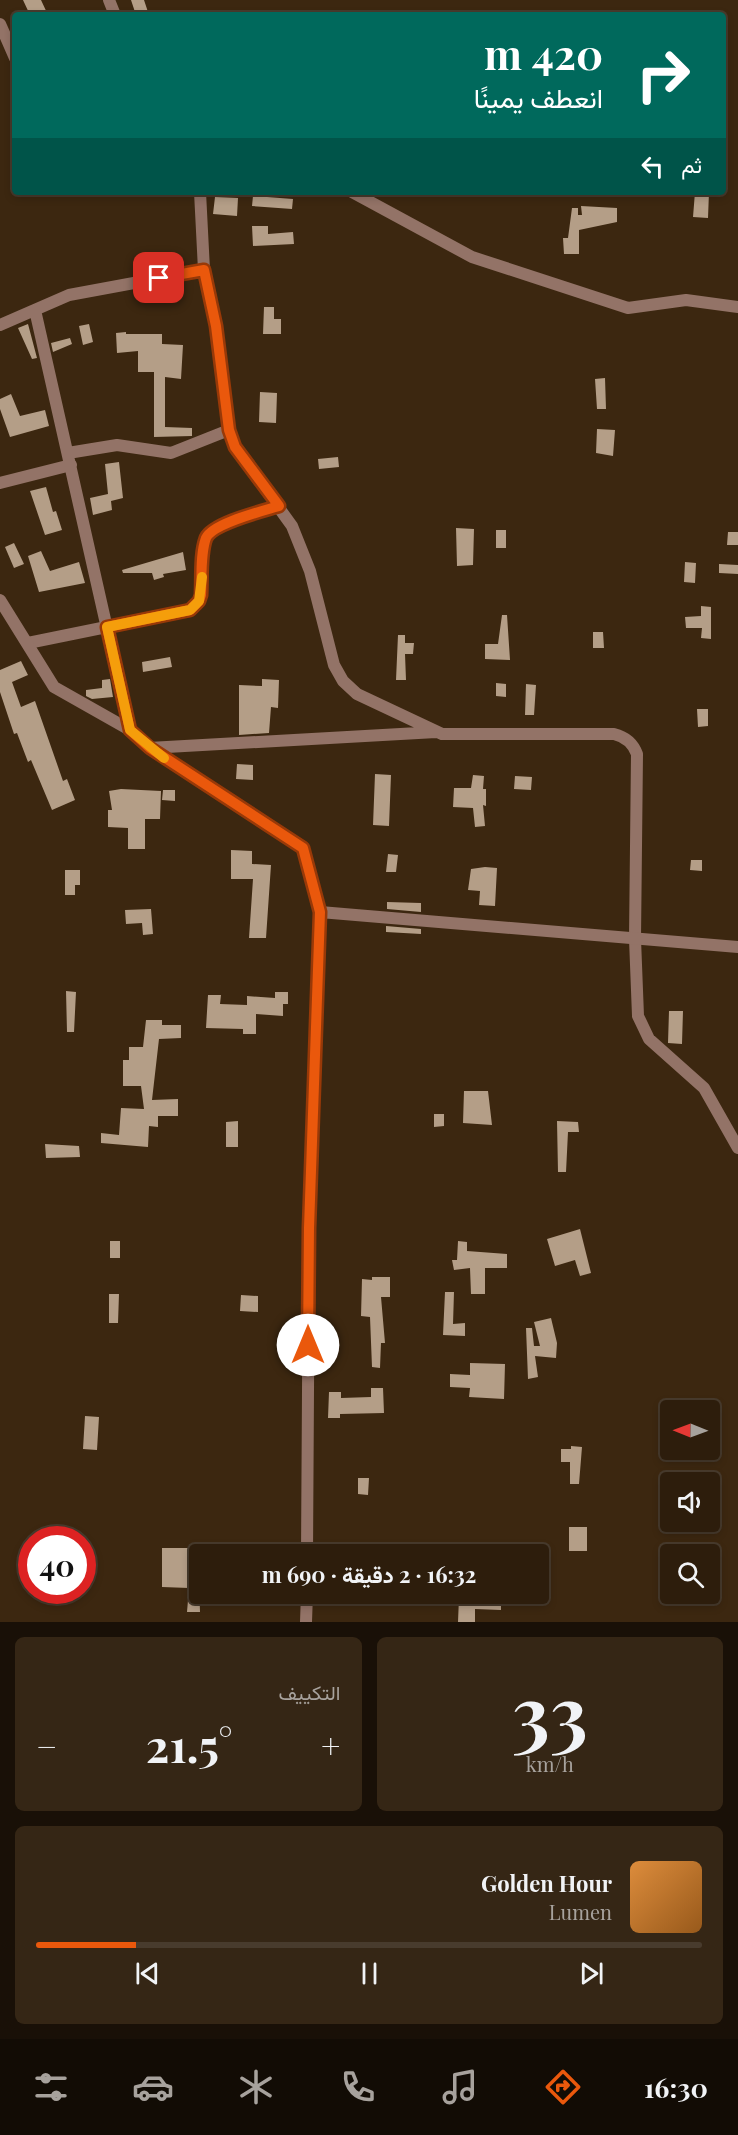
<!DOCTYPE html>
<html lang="ar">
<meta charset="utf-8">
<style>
:root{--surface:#2d1d0c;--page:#352615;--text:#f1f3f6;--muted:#a7a29d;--line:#483b2d;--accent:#ea580c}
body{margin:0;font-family:"Playfair Display",Vazirmatn,serif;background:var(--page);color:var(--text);direction:rtl;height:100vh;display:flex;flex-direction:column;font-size:22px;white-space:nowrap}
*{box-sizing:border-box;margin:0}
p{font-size:20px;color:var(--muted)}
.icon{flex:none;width:33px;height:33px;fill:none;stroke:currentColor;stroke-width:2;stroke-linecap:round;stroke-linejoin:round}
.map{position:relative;height:1622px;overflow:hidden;direction:ltr}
.sheet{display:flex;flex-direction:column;gap:15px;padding:15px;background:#191007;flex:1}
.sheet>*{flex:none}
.banner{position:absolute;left:12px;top:12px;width:714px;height:183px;border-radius:6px;box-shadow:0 3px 9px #0003,0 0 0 2px var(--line);direction:rtl;background:#00695c;color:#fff;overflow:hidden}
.needle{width:39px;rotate:271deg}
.controls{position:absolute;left:660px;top:1400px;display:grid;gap:12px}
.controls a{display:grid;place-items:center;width:60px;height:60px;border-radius:6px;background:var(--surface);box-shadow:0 3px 9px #0003,0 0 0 2px var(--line);font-size:30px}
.speed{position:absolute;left:18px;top:1526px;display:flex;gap:12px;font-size:30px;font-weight:700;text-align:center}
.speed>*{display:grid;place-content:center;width:78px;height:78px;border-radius:50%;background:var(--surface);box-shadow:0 3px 9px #0003,0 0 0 2px var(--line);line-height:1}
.speed .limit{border:9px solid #d22;background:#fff;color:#111}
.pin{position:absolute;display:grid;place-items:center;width:51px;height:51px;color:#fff;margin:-26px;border-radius:12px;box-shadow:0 3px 9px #0006}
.me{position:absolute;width:66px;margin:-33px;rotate:0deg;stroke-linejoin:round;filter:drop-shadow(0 0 4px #0008)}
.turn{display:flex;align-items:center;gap:21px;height:126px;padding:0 24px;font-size:27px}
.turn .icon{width:78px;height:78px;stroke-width:2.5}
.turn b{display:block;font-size:42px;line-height:51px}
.then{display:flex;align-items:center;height:57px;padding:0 24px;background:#0003;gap:12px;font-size:22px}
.big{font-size:45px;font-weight:700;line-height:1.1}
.sheet .tile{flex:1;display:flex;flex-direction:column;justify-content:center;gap:9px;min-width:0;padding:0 21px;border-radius:9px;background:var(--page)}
.sheet .dial{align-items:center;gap:0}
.dial b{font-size:78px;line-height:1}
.song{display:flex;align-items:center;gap:18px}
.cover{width:72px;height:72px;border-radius:9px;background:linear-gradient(135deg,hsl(30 70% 55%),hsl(30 70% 35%))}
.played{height:6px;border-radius:3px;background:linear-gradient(90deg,var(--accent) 15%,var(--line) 15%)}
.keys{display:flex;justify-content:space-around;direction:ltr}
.heat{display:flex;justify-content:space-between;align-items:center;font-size:33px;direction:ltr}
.sheet .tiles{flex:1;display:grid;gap:15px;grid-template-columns:1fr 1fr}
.tile:last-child{grid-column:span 2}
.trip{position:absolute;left:189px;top:1544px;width:360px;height:60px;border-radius:6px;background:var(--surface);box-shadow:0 3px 9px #0003,0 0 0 2px var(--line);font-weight:700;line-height:60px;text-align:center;direction:rtl}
.tabs{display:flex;height:96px;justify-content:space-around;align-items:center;background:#120c05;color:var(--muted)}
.tabs .icon{width:42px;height:42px}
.tabs .current{color:var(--accent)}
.tabs b{font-size:27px;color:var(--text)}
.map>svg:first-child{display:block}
</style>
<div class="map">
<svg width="738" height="1622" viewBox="0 0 738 1622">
<rect width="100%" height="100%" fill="#3c2710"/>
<path fill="#b49e87" d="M23 0H41L48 15H30Z
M131 0H144L149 15H136Z
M695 192H709L708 218 693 217Z
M253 196 293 199 292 209 252 206Z
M215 197 238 198 237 216 213 214Z
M581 206 617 208V222L579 230V254H564L563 238H568L572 208H578V215H582Z
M252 226H268V234L293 232 294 244 253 246Z
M264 307H274V319H281V334H263Z
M28 324 37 358 32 359 18 328Z
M89 324 93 342 83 345 79 326Z
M126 332V334H162V344L183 345 181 379 165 377V427L192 428V436L154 437V372H138V351L117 353 116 333Z
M70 338 72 344 53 352 51 343Z
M605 378 606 409H597L595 379Z
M260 392 277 393 276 423 259 422Z
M11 394 20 416 45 410 49 426 10 437 0 409V399Z
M597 429 615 430 613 456 596 453Z
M338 457 339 467 319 469 318 459Z
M119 462 123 498 111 501 112 510 93 515 90 498 108 494 105 464Z
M46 487 53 512 56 511 62 530 45 535 30 491Z
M456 528 474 529 473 565 457 566Z
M496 530H506V548H496Z
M728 532H738V545H727Z
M14 543 24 564 14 568 5 547Z
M41 551 50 571 79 562 85 583 39 592 28 556Z
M183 552 186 570 163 574 164 577 154 580 152 573H123L122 570Z
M685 562 696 563 695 583 684 582Z
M719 564 738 565V574L719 573Z
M701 606 711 607V639L701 638 702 628H686L685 617 701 616Z
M502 615H507L510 660 485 659V644H498Z
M593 632H603L604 648H593Z
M398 635H405V643H414L413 654H405L406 680H396Z
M170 657 172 667 143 672 142 662Z
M21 661 28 675 12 682 21 707 35 701 63 781 67 779 75 800 52 810 31 760 28 762 17 733 14 734 0 692V670Z
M110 679 113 697 92 699 86 696V690L102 688V680Z
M262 679 279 680 278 708 271 707 269 733 239 735V685L262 686Z
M496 683 506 684V697L496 696Z
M526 684 536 685 534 715H525Z
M697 709H708V726L698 727Z
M237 764 253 765V780L236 779Z
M375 774 391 775 389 826 373 825Z
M473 775 484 776 483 789H486V806L483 805 485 826 475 827 473 808 453 807 454 788H471Z
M515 776 532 777 531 790 514 789Z
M121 789 161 791 160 819H145V849H128V828L108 827V810H112L109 791Z
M163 790H175V801L162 800Z
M231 850 252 851V864L271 865 266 938H249L253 879H231Z
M388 854 398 855 396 872H386Z
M691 860H702V871L690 870Z
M485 867 497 868 495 906 479 905 480 891 468 890 471 869Z
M65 870H80V885H75V895H65Z
M387 902 421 903V912L387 909Z
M151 909 153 934 143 935 142 923 126 924 125 910Z
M386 926 421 929V934L386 932Z
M66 991 76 992 74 1032H67Z
M275 992H288V1004H283V1016L256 1014V1034H243V1029L206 1028 208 995H221L220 1004 247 1005V996L275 998Z
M669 1011H683L682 1044 668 1043Z
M146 1020H162V1025H181V1038L159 1039 152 1100 178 1099V1116H158V1127L149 1126 148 1147 101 1143V1133L119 1135 121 1108 144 1109 141 1086H123V1060H129V1047H143Z
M464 1091H488L492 1125 463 1123Z
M434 1114H444V1126L434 1127Z
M238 1121V1147H226V1122Z
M557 1121 578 1122 579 1132H568L566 1172H558Z
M45 1144 79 1146 80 1157 46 1158Z
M580 1229 591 1273 580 1276 575 1260 555 1266 547 1239Z
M110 1241H120V1258H110Z
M458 1241 467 1242V1251L507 1254V1268H485V1294H471L470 1268 454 1270 452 1260H457Z
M372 1277H390V1297H381L385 1343H381L380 1368 372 1367 370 1317 361 1316 362 1279 372 1280Z
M445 1292H454L453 1324 465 1323V1336L443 1335Z
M109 1294H119L118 1323H109Z
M241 1295 258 1296V1312L240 1311Z
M551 1318 557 1343 556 1358 535 1356 538 1377 528 1379 526 1328H532L534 1346H540L534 1322Z
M470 1363 505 1364 504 1399 469 1397 470 1388 450 1387V1374L470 1375Z
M371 1388H383L384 1413 340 1414V1418H328L329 1392H341V1398L371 1397Z
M85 1416 99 1417 97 1450 83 1449Z
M571 1446 582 1447 579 1484H570V1462H561V1449H571Z
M358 1478H369L368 1495 358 1494Z
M569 1527H587V1551H569Z
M162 1548H198L200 1612H187L189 1588 162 1587Z
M469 1593H481V1598L501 1599V1610L475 1609V1622H458L459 1597 469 1598Z"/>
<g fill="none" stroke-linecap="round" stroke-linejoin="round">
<path stroke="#937367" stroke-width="12" d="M109 0 115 15
M0 24 15 58
M200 192 204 270 216 326 229 430 235 447 292 526 310 571 334 665 343 681 357 694 442 734H614C626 737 633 743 637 754L635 939 638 1016 649 1039 704 1088 738 1148
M352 192 472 257 628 308 686 300 738 307
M35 310 130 730
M0 325 69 295 204 270
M68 453 117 445 171 453 229 430
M0 483 71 465
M28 643 190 610 199 601 201 595C202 578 200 554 206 538 213 523 263 511 279 506
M149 748 436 732"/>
<path stroke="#937367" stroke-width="12" d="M0 600 54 687 130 730 149 748 303 847 320 912 309 1228 307 1554
M320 912 738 947
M306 1622 307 1593"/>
</g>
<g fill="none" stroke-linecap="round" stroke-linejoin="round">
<defs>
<path id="route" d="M159 278 204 270 216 326 229 430 235 447 279 506C263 511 213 523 206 538 200 554 202 578 201 595L199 601 190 610 107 627 130 730 150 748 303 848 320 912 309 1228 308 1345"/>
</defs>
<use href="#route" stroke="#983908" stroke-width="15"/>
<use href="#route" stroke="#ea580c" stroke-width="10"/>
<path stroke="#f59e0b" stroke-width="10" d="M164 758 130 730 107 627 190 610 199 601 202 577"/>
</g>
</svg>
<div class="controls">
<a><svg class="needle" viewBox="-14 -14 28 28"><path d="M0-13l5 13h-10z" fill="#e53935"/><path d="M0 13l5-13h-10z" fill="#a7a29d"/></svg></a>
<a><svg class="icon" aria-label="sound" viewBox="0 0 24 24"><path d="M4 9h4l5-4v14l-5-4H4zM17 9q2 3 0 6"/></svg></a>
<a><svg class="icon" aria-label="search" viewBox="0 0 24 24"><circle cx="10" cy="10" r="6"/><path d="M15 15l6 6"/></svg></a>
</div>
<div class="speed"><div class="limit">40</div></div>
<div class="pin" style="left:159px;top:278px;background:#d93025"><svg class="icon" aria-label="arrive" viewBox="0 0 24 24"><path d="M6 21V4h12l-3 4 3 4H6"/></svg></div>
<svg class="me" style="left:308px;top:1345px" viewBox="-20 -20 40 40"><circle r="19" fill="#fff"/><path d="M0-13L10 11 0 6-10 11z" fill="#ea580c"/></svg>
<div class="trip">16:32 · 2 دقيقة · 690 m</div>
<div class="banner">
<div class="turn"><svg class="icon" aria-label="right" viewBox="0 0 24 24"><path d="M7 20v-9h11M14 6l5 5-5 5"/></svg><div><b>420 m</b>انعطف يمينًا</div></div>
<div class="then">ثم<svg class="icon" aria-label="left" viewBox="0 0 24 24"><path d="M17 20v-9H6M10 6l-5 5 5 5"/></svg></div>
</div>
</div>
<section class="sheet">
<div class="tiles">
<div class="tile dial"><b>33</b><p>km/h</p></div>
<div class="tile"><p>التكييف</p>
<div class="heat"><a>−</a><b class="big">21.5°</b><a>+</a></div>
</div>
<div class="tile">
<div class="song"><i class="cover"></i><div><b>Golden Hour</b><p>Lumen</p></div></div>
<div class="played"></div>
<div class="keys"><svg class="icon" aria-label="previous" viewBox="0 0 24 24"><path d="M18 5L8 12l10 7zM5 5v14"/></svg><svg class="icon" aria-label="pause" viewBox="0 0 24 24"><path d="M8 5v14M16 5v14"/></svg><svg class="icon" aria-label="next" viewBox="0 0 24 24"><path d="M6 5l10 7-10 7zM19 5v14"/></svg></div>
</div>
</div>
</section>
<nav class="tabs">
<b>16:30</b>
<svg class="icon current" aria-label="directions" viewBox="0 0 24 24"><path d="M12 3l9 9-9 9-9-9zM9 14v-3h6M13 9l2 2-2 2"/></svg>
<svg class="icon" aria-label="music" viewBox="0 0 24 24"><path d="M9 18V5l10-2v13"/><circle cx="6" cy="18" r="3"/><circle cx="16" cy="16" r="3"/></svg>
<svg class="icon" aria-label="phone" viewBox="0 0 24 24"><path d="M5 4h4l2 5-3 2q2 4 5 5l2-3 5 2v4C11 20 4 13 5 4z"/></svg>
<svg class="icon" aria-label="climate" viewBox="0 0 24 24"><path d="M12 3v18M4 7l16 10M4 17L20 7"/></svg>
<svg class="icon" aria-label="car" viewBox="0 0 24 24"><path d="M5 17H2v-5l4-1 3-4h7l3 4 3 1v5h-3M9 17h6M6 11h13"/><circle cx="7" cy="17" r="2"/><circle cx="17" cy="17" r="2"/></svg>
<svg class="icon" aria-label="filters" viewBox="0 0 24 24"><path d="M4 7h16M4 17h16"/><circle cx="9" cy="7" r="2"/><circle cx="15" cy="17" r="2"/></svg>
</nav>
